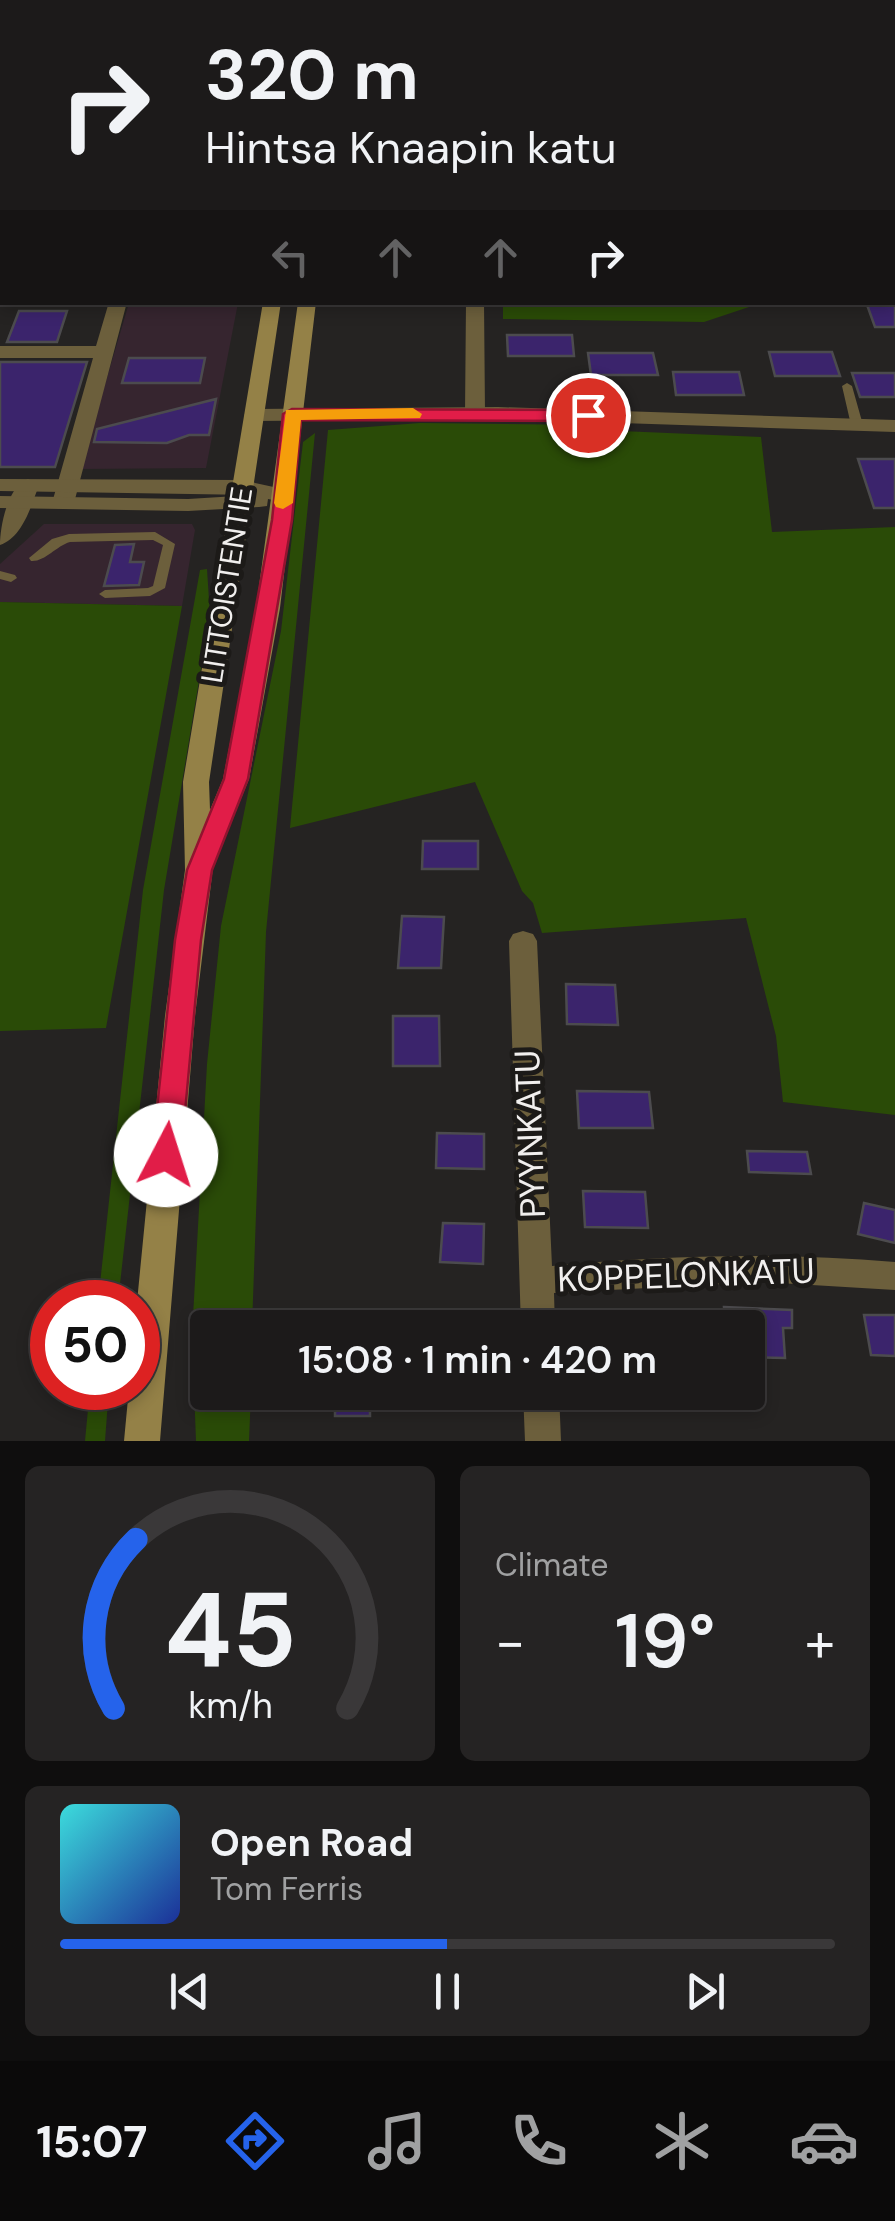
<!DOCTYPE html>
<meta charset="utf-8">
<style>
:root{--surface:#1c1a1a;--page:#252323;--text:#f1f3f6;--muted:#a0a1a2;--line:#3a3839;--accent:#2563eb}
body{margin:0;font-family:"DM Sans",sans-serif;background:var(--page);color:var(--text);height:100vh;display:flex;flex-direction:column;font-size:38px;white-space:nowrap}
*{box-sizing:border-box;margin:0}
p{font-size:32px;color:var(--muted)}
.icon{flex:none;width:55px;height:55px;fill:none;stroke:currentColor;stroke-width:2;stroke-linecap:round;stroke-linejoin:round}
.map{position:relative;height:1441px;overflow:hidden}
.sheet{display:flex;flex-direction:column;gap:25px;padding:25px;background:#0f0e0e;flex:1}
.sheet>*{flex:none}
.hud{position:absolute;left:0px;top:0px;width:895px;height:305px;box-shadow:0 5px 15px #0003,0 0 0 2px var(--line);background:#1c1a1a;color:var(--text);overflow:hidden}
.speed{position:absolute;left:30px;top:1280px;display:flex;gap:20px;font-size:50px;font-weight:700;text-align:center}
.speed>*{display:grid;place-content:center;width:130px;height:130px;border-radius:50%;background:var(--surface);box-shadow:0 5px 15px #0003,0 0 0 2px var(--line);line-height:1}
.speed .limit{border:15px solid #d22;background:#fff;color:#111}
.pin{position:absolute;display:grid;place-items:center;width:85px;height:85px;color:#fff;margin:-42px;border:5px solid #fff;border-radius:50%;box-shadow:0 2px 10px #0007}
.me{position:absolute;width:110px;margin:-55px;rotate:5deg;stroke-linejoin:round;filter:drop-shadow(0 0 8px #0008)}
.turn{display:flex;align-items:center;gap:35px;height:210px;padding:0 40px;font-size:45px}
.turn .icon{width:130px;height:130px;stroke-width:2.5}
.turn b{display:block;font-size:70px;line-height:85px}
.lanes{display:flex;align-items:center;height:95px;padding:0 40px;background:#0003;justify-content:center;gap:50px;direction:ltr}
.lanes .off{opacity:.35}
.big{font-size:75px;font-weight:600;line-height:1.1}
.sheet .widget{flex:1;display:flex;flex-direction:column;justify-content:center;gap:15px;min-width:0;padding:0 35px;border-radius:15px;background:var(--page)}
.sheet .dial{align-items:center;gap:0}
.dial svg{height:260px;overflow:visible;fill:none;stroke:var(--line);stroke-width:7;stroke-linecap:round;text-anchor:middle}
.dial text{fill:var(--text);stroke:none}
.song{display:flex;align-items:center;gap:30px}
.cover{width:120px;height:120px;border-radius:15px;background:linear-gradient(135deg,hsl(180 70% 55%),hsl(230 70% 35%))}
.played{height:10px;border-radius:5px;background:linear-gradient(90deg,var(--accent) 50%,var(--line) 50%)}
.keys{display:flex;justify-content:space-around;direction:ltr}
.heat{display:flex;justify-content:space-between;align-items:center;font-size:55px;direction:ltr}
.sheet .tiles{flex:1;display:grid;gap:25px;grid-template-columns:1fr 1fr}
.widget:last-child{grid-column:span 2}
.trip{position:absolute;left:190px;top:1310px;width:575px;height:100px;border-radius:10px;background:var(--surface);box-shadow:0 5px 15px #0003,0 0 0 2px var(--line);font-weight:600;line-height:100px;text-align:center}
.tab-bar{display:flex;height:160px;justify-content:space-around;align-items:center;background:#0b0a0a;color:var(--muted)}
.tab-bar .icon{width:70px;height:70px}
.tab-bar .selected{color:var(--accent)}
.tab-bar b{font-size:45px;color:var(--text)}
.map>svg:first-child{display:block}
</style>
<div class="map">
<svg width="895" height="1441" viewBox="0 0 895 1441">
<rect width="100%" height="100%" fill="#252322"/>
<path fill="#36252f" d="M129 303H238L206 468 80 469Z
M44 524H192L195 530 182 606 0 602V564Z"/>
<path fill="#2a4b07" d="M503 303V302L761 303 704 322 503 319Z
M420 423 589 425 598 430 761 437 772 532 895 527V1115L783 1102 776 1036 746 918 542 933 533 903 522 891 475 782 290 828 328 430Z
M315 433 266 932 252 1327 208 1328V1392L251 1393 249 1441H196L192 1335 207 1064 221 926 281 631 303 442Z
M207 569 210 615 164 890 118 1302H98L143 890 200 570Z
M0 602 182 606 106 1028 0 1031Z
M90 1388H109L105 1441H85Z"/>
<path fill="#3b246c" stroke="#4c4b4e" stroke-width="2.5" d="M866 302H895V327H875Z
M19 311H67L57 342H7Z
M507 335H572L574 356H508Z
M769 352H832L840 376H775Z
M588 353H653L658 375H591Z
M129 358H205L200 383H122Z
M0 362H87L55 467H0Z
M673 372H739L744 395H676Z
M852 373H895V397H860Z
M216 399 209 435H189L167 443 94 442 97 429Z
M858 459H895V508H874Z
M134 544 130 562H144L139 585 104 586 115 545Z
M423 841H478V869H422Z
M402 916 444 917 441 968H398Z
M566 984 615 985 618 1025 567 1024Z
M393 1016H439L440 1066H393Z
M577 1091 649 1092 653 1128H579Z
M437 1133 484 1134V1169L436 1168Z
M747 1151 807 1152 811 1174 749 1172Z
M583 1191 645 1192 648 1228 585 1227Z
M864 1203 895 1210V1243L858 1234Z
M443 1223 484 1224 483 1264 440 1262Z
M724 1307 792 1310V1328H783L785 1358 748 1357V1328H726Z
M864 1315H895V1356L871 1355Z
M335 1396H370V1416H335Z"/>
<g fill="none" stroke-linecap="round" stroke-linejoin="round">
<path fill="#6c5f3c" fill-rule="evenodd" d="M0 10H2V15H0Z
M0 294H2V302H5L0 305Z
M847 383 852 386 863 425 861 427 857 428 851 425 842 386Z
M155 532 175 544 165 588 150 596 105 598 99 594 105 590 148 588 153 586 163 545 153 540 70 542C56 546 45 562 31 561L29 558 52 539 69 534Z
M0 571 15 575 17 578 11 582 0 579Z"/>
<path fill="#6c5f3c" fill-rule="evenodd" d="M460 0H474V2H461Z
M666 0H685L687 2H668Z
M892 13H895V21H892Z
M109 302H127L74 503 63 509 52 503 93 358H0V346H96Z
M466 302H484L485 413 475 419 465 413Z
M28 479 39 485C31 506 23 537 0 545 0 526 8 485 28 479Z
M523 931 533 934 537 941 552 1266C667 1255 780 1252 895 1262V1290L760 1282 554 1293 555 1328H521L509 941 513 934Z
M523 1392H559L561 1441H525Z"/>
<path fill="#6c5f3c" fill-rule="evenodd" d="M498 407 895 420V432L498 419 254 421 244 415 254 409Z
M0 479 242 480 292 491 295 496 284 502 268 499 267 506 259 507 188 511 0 508V496L188 499 253 495 0 491Z"/>
<path fill="#948147" fill-rule="evenodd" d="M338 0H352V2H339Z
M263 302H281L209 782 210 810 223 779 256 608 298 302H316L280 608 249 779 213 867 195 1016 160 1441H124L129 1388H138L137 1302 165 1016 185 870 183 782Z"/>
</g>
<path fill="#e11d48" stroke="#92132f" stroke-width="2.5" d="M292 409 588 410 597 415 588 421 301 420 292 520 248 779 212 870 201 940 181 1155 177 1162 166 1166 156 1162 152 1155 175 940 187 870 224 779 272 520 283 414Z"/>
<path fill="#f59e0b" d="M413 408 422 414 420 418 301 420 293 503 283 509 276 507 274 503 286 410Z"/>
<g text-anchor="middle" stroke-width="10" stroke-linejoin="round" paint-order="stroke">
<g font-size="30" fill="#f1efee" stroke="#1c1a18">
<text transform="translate(227 585) rotate(-81)" y="10">LITTOISTENTIE</text>
</g>
<g font-size="35" fill="#f1efee" stroke="#1c1a18">
<text transform="translate(530 1134) rotate(-92)" y="12">PYYNKATU</text>
<text transform="translate(686 1275) rotate(-2)" y="12">KOPPELONKATU</text>
</g>
</g>
</svg>
<div class="speed"><div class="limit">50</div></div>
<div class="pin" style="left:588px;top:415px;background:#d93025"><svg class="icon" aria-label="arrive" viewBox="0 0 24 24"><path d="M6 21V4h12l-3 4 3 4H6"/></svg></div>
<svg class="me" style="left:166px;top:1155px" viewBox="-20 -20 40 40"><circle r="19" fill="#fff"/><path d="M0-13L10 11 0 6-10 11z" fill="#e11d48"/></svg>
<div class="trip">15:08 · 1 min · 420 m</div>
<div class="hud">
<div class="turn"><svg class="icon" aria-label="right" viewBox="0 0 24 24"><path d="M7 20v-9h11M14 6l5 5-5 5"/></svg><div><b>320 m</b>Hintsa Knaapin katu</div></div>
<div class="lanes"><svg class="icon off" aria-label="left" viewBox="0 0 24 24"><path d="M17 20v-9H6M10 6l-5 5 5 5"/></svg><svg class="icon off" aria-label="ahead" viewBox="0 0 24 24"><path d="M12 20V5M6 11l6-6 6 6"/></svg><svg class="icon off" aria-label="ahead" viewBox="0 0 24 24"><path d="M12 20V5M6 11l6-6 6 6"/></svg><svg class="icon" aria-label="right" viewBox="0 0 24 24"><path d="M7 20v-9h11M14 6l5 5-5 5"/></svg></div>
</div>
</div>
<section class="sheet">
<div class="tiles">
<div class="widget dial"><svg viewBox="0 0 100 80">
<path d="M14 69A42 42 0 1 1 86 69"/>
<path d="M14 69A42 42 0 0 1 21 17" stroke="#2563eb"/>
<text x="50" y="56" font-size="32" font-weight="700">45</text>
<text x="50" y="72" font-size="11">km/h</text>
</svg></div>
<div class="widget"><p>Climate</p>
<div class="heat"><a>−</a><b class="big">19°</b><a>+</a></div>
</div>
<div class="widget">
<div class="song"><i class="cover"></i><div><b>Open Road</b><p>Tom Ferris</p></div></div>
<div class="played"></div>
<div class="keys"><svg class="icon" aria-label="previous" viewBox="0 0 24 24"><path d="M18 5L8 12l10 7zM5 5v14"/></svg><svg class="icon" aria-label="pause" viewBox="0 0 24 24"><path d="M8 5v14M16 5v14"/></svg><svg class="icon" aria-label="next" viewBox="0 0 24 24"><path d="M6 5l10 7-10 7zM19 5v14"/></svg></div>
</div>
</div>
</section>
<nav class="tab-bar">
<b>15:07</b>
<svg class="icon selected" aria-label="directions" viewBox="0 0 24 24"><path d="M12 3l9 9-9 9-9-9zM9 14v-3h6M13 9l2 2-2 2"/></svg>
<svg class="icon" aria-label="music" viewBox="0 0 24 24"><path d="M9 18V5l10-2v13"/><circle cx="6" cy="18" r="3"/><circle cx="16" cy="16" r="3"/></svg>
<svg class="icon" aria-label="phone" viewBox="0 0 24 24"><path d="M5 4h4l2 5-3 2q2 4 5 5l2-3 5 2v4C11 20 4 13 5 4z"/></svg>
<svg class="icon" aria-label="climate" viewBox="0 0 24 24"><path d="M12 3v18M4 7l16 10M4 17L20 7"/></svg>
<svg class="icon" aria-label="car" viewBox="0 0 24 24"><path d="M5 17H2v-5l4-1 3-4h7l3 4 3 1v5h-3M9 17h6M6 11h13"/><circle cx="7" cy="17" r="2"/><circle cx="17" cy="17" r="2"/></svg>
</nav>
